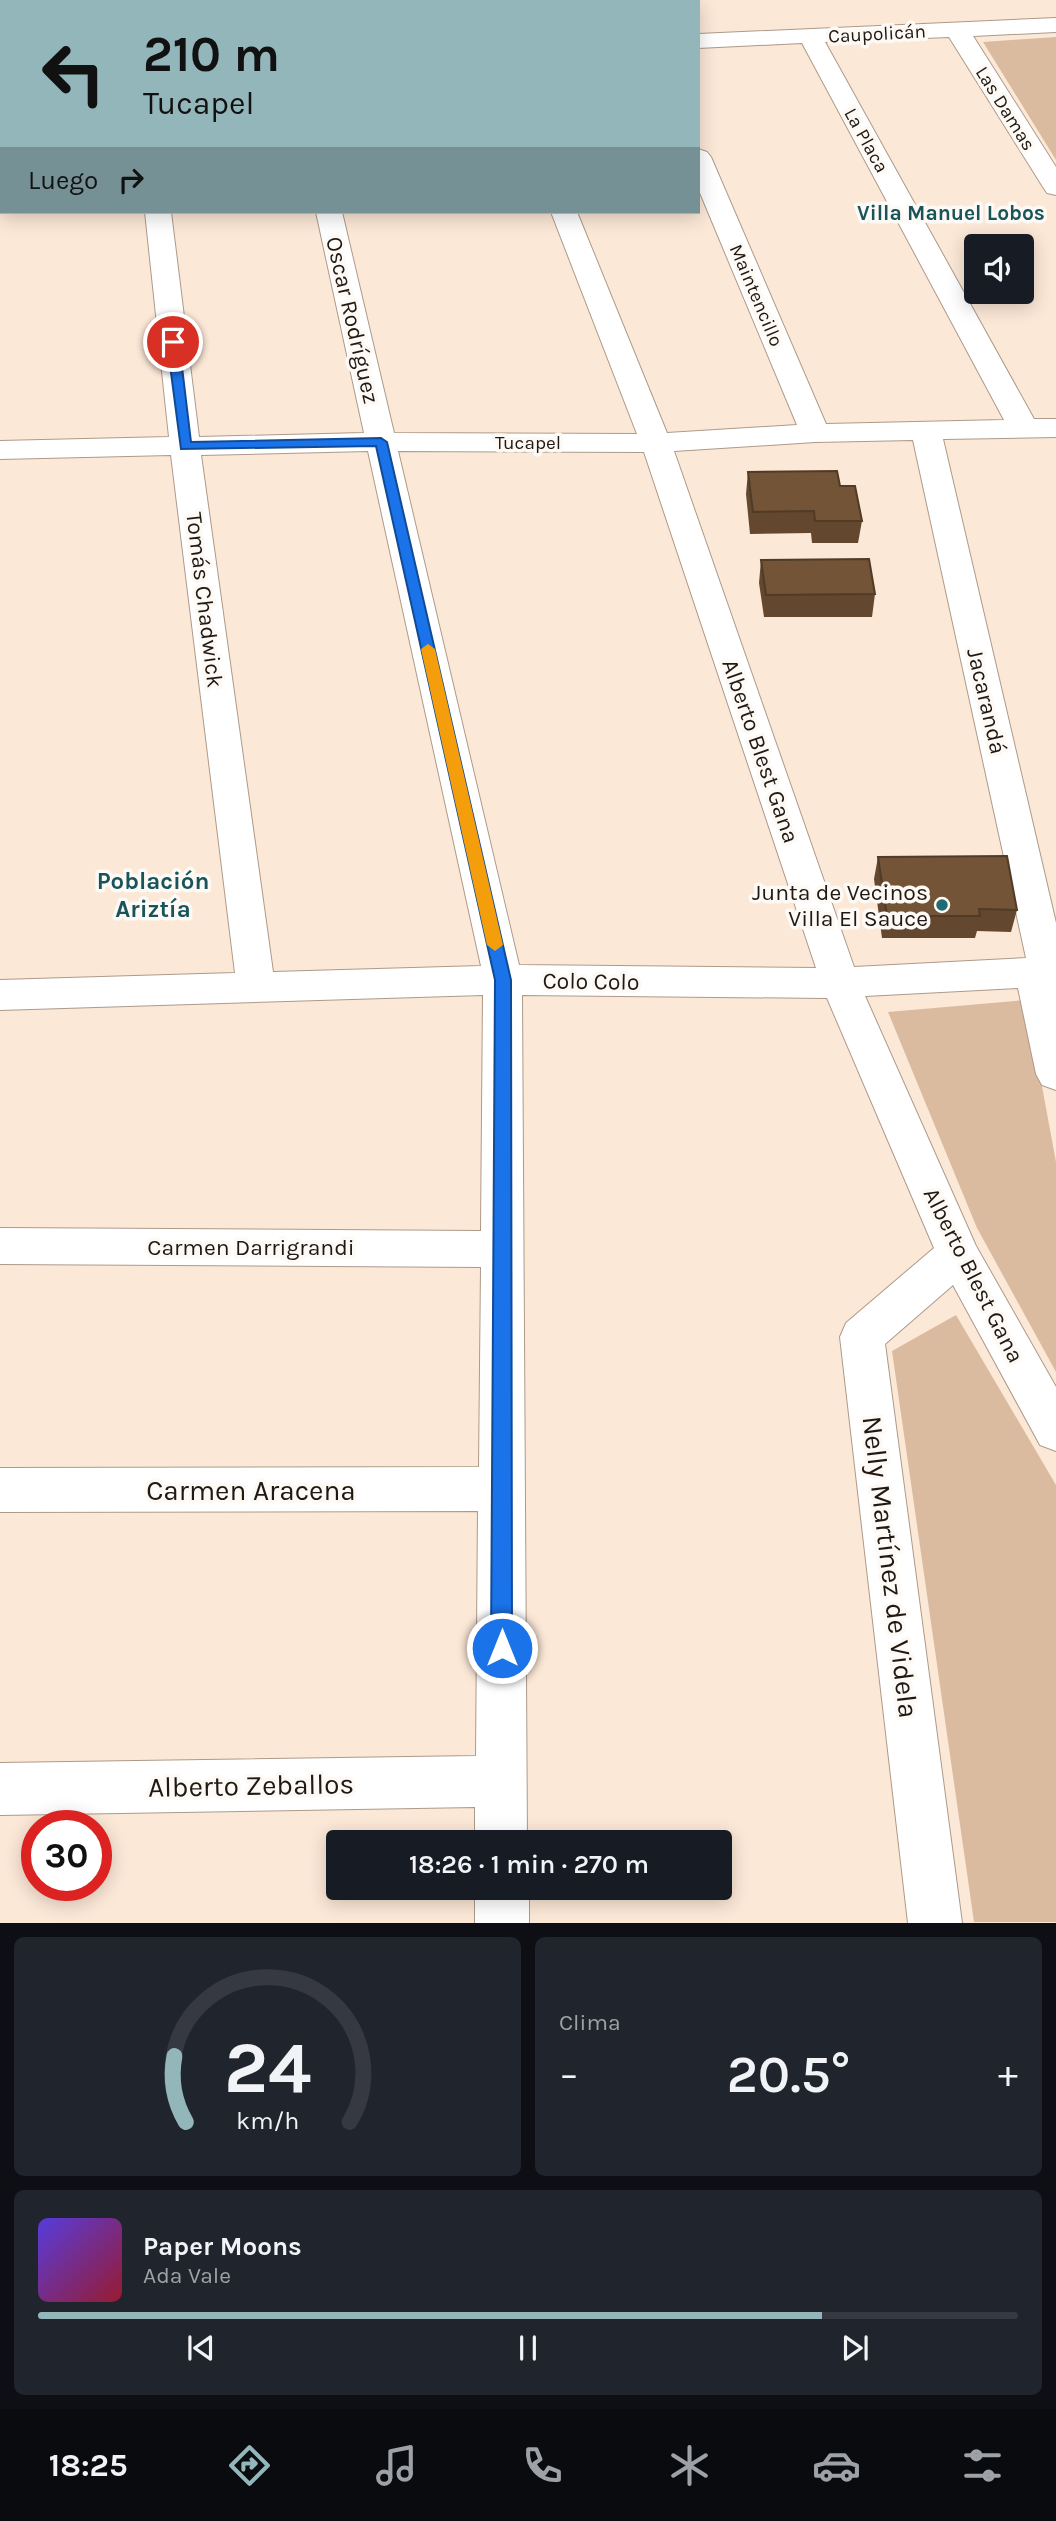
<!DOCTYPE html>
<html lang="es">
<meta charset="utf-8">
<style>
:root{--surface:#171b24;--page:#20242c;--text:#f1f3f6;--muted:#9ea1a6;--line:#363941;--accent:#93b6bb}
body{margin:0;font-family:Karla,sans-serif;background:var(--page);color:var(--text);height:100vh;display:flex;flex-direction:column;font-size:26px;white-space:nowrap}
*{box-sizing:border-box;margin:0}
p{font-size:23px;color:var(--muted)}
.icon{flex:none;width:38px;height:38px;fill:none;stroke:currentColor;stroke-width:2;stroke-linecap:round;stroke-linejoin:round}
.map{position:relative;height:1923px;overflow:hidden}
.drawer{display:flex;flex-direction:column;gap:14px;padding:14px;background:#0d0f14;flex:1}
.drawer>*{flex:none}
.guide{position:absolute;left:0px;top:0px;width:700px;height:214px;box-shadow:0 4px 18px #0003;background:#93b6bb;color:#111;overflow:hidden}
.tools{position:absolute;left:964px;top:234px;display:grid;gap:14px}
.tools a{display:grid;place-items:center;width:70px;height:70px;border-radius:7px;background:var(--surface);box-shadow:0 4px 18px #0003;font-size:35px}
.speed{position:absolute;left:21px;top:1810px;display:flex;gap:14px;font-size:35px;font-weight:700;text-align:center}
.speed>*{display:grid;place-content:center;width:91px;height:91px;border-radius:50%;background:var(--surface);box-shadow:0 4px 18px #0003;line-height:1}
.speed .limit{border:10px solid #d22;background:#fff;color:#111}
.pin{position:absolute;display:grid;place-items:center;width:60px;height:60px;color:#fff;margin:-30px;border:4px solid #fff;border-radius:50%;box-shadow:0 2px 7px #0007}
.me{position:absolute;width:77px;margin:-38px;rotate:0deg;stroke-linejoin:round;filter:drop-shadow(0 0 5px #0008)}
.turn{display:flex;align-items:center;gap:24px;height:147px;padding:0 28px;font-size:32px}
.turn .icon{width:91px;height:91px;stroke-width:2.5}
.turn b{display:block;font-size:49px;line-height:60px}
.then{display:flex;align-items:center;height:66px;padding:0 28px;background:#0003;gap:14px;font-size:26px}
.big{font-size:52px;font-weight:600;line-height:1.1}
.drawer .tile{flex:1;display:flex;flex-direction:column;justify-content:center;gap:10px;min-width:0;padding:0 24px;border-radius:10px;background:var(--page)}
.drawer .dial{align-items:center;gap:0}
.dial svg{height:182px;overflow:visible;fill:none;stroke:var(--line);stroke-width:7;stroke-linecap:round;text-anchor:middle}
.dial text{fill:var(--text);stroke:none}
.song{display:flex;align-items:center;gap:21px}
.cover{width:84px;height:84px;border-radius:10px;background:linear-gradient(135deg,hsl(250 70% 55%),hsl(350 70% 35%))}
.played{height:7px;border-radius:4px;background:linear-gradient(90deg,var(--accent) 80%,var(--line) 80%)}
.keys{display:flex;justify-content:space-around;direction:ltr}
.heat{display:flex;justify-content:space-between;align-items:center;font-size:38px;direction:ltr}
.drawer .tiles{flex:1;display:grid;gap:14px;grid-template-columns:1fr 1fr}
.tile:last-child{grid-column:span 2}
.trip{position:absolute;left:326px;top:1830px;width:406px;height:70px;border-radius:7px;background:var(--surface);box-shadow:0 4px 18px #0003;font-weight:600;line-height:70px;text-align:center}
.tabs{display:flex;height:112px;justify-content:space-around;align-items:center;background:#090b0e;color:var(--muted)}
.tabs .icon{width:49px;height:49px}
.tabs .on{color:var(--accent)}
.tabs b{font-size:32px;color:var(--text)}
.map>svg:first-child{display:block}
</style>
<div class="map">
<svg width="1056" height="1923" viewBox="0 0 1056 1923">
<rect width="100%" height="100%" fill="#fce8d7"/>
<path fill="#dabb9f" d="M1056 37V160L983 42Z
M1026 1000 1056 1162V1372L977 1228 888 1012Z
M956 1315 1056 1485V1922H974L892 1351Z"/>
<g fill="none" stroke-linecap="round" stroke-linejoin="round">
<defs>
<path id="street" d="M472 0H496V2H473Z
M630 0H654V2H631Z
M1056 18V32L973 36 1056 167V195L1047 193 1043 187 949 37 825 42 1034 419H1056V437L943 439 1056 923V1090L1042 1085 1036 1074 1018 988 865 996 976 1246 1056 1387V1451L1040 1445 953 1285 885 1344 962 1923H908L840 1337 846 1323 934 1248 827 998 522 995 527 1843H475V1807L0 1815V1763L476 1756 478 1511 0 1512V1468L479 1467 481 1267 0 1264V1228L481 1231 483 995 0 1010V980L235 973 171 455 0 459V441L169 437 145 212H171L199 437 364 433 316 212H342L394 433 637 434 551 212H577L667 433 797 425 698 188V149L707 152 711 157 826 424 1004 420 802 43 698 48V34ZM913 440 1026 958 854 967 674 451 815 442ZM368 451 481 966 273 972 201 455ZM398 451 644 452 816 968 519 965Z
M0 62H2V76H0Z
M475 1888H529V1923H475Z"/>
</defs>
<use href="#street" stroke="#ad9a8a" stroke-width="2"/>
<use href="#street" fill="#fff" fill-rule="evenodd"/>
</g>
<path fill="#63482f" d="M748 472 840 486 862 521 858 543H812L811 533 750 534 746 494Z
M761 560 875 594 872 617H764L759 583Z
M878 857 1017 910 1011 932 977 931 975 938H882L874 879Z"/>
<path fill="#735437" stroke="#503b26" stroke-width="2" d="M837 471 840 486H855L862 521H815L814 511 753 512 748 472Z
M869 559 875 594 766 595 761 560Z
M1007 856 1017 910 979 909 980 916H887L878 857Z"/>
<path fill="#1a73e8" stroke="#114b97" stroke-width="2" d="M173 338 179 342 191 442 381 438 387 442 511 980 512 1648 509 1655 502 1658 494 1655 491 1648 495 980 376 446 181 449 167 342Z"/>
<path fill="#f59e0b" d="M428 644 435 649 503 945 495 951 487 945 421 649Z"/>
<circle fill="#216c73" stroke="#fdf9f5" stroke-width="2.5" cx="942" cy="905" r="7"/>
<g text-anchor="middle" stroke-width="7" stroke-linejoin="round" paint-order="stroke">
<g font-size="19" fill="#201913" stroke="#fdf9f5">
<text transform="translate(877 33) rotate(-3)" y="7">Caupolicán</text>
<text transform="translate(1006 108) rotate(58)" y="7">Las Damas</text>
<text transform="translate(867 140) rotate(61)" y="7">La Placa</text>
<text transform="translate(757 295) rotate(67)" y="7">Maintencillo</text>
<text x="528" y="449">Tucapel</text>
</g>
<g font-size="21" font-weight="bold" fill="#18545a" stroke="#fdf9f5">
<text x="951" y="220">Villa Manuel Lobos</text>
</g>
<g font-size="23" fill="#201913" stroke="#fdf9f5">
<text transform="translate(353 320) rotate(77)" y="8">Oscar Rodríguez</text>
<text transform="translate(205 600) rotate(83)" y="8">Tomás Chadwick</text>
<text transform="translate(987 701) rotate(77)" y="8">Jacarandá</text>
<text transform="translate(761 751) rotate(71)" y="8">Alberto Blest Gana</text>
<text transform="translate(591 981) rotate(1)" y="8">Colo Colo</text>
<text x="251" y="1255">Carmen Darrigrandi</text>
<text transform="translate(974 1275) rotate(63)" y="8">Alberto Blest Gana</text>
</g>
<g font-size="23" fill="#201913" stroke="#fdf9f5" text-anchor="end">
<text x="928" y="900">Junta de Vecinos<tspan x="928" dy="26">Villa El Sauce</tspan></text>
</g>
<g font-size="24" font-weight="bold" fill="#18545a" stroke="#fdf9f5">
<text x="153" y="889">Población<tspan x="153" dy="28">Ariztía</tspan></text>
</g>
<g font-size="28" fill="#201913" stroke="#fdf9f5">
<text x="251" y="1500">Carmen Aracena</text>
<text transform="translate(891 1567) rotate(83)" y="10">Nelly Martínez de Videla</text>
<text transform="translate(251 1785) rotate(-1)" y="10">Alberto Zeballos</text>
</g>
</g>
</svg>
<div class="tools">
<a><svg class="icon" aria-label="sound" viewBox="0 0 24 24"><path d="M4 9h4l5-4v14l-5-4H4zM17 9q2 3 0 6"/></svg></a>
</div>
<div class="speed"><div class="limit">30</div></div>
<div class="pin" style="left:173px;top:342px;background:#d93025"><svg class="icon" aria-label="arrive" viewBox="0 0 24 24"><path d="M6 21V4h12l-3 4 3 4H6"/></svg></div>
<svg class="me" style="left:502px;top:1648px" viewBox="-20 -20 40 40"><circle r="17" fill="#1a73e8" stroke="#fff" stroke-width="3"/><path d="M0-11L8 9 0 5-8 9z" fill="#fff"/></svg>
<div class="trip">18:26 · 1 min · 270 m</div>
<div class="guide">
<div class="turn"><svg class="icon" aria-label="left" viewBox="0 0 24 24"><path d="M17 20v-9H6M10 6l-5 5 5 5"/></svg><div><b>210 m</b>Tucapel</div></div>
<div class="then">Luego<svg class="icon" aria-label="right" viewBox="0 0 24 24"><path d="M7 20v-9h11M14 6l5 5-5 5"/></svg></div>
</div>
</div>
<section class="drawer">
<div class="tiles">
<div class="tile dial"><svg viewBox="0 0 100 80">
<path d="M14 69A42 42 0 1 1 86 69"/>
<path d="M14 69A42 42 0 0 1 9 40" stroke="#93b6bb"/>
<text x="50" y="56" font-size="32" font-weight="700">24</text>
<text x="50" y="72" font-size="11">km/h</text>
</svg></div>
<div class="tile"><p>Clima</p>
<div class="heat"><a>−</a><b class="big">20.5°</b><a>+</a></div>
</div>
<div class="tile">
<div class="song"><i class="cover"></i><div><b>Paper Moons</b><p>Ada Vale</p></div></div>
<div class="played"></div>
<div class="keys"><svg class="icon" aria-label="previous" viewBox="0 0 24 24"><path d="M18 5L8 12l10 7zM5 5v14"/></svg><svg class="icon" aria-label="pause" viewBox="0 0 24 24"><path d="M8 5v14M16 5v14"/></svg><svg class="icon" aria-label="next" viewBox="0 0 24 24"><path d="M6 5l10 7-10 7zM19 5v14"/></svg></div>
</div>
</div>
</section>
<nav class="tabs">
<b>18:25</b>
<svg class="icon on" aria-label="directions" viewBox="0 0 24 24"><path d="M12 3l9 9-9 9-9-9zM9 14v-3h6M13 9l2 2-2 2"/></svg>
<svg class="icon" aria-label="music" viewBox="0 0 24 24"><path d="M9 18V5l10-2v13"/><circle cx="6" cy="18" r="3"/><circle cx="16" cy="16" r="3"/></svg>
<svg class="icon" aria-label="phone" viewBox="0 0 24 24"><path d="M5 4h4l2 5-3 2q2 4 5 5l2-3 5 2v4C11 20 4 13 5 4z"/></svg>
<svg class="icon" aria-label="climate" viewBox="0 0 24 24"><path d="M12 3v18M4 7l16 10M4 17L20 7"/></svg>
<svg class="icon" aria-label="car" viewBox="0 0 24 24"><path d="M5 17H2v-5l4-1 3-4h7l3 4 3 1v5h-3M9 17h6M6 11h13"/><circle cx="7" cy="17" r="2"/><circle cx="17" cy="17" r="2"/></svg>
<svg class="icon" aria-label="filters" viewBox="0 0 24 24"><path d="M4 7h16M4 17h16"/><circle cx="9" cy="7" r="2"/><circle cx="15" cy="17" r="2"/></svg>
</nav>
